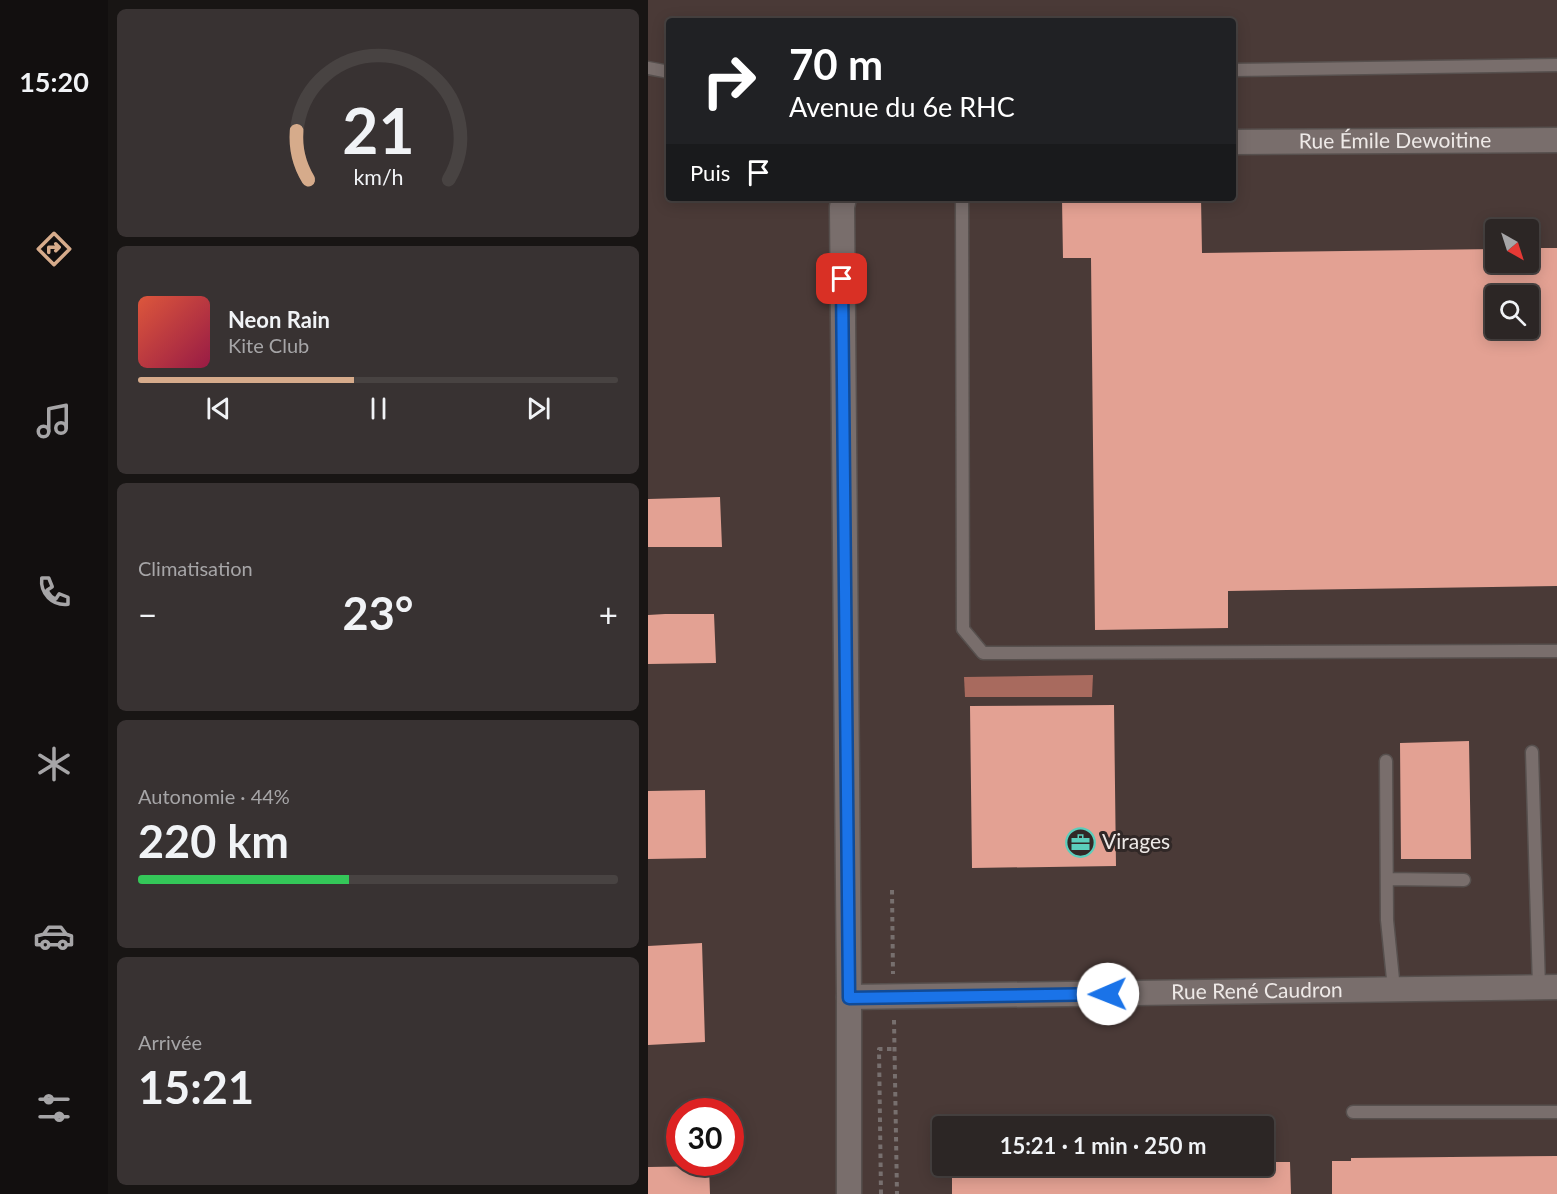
<!DOCTYPE html>
<html lang="fr">
<meta charset="utf-8">
<style>
:root{--surface:#2c2625;--page:#383232;--text:#f1f3f6;--muted:#a6a5a7;--line:#484342;--accent:#d6ab8b}
body{margin:0;font-family:Lato,sans-serif;background:var(--page);color:var(--text);height:100vh;display:flex;flex-direction:column;font-size:22px;white-space:nowrap}
*{box-sizing:border-box;margin:0}
p{font-size:20px;color:var(--muted)}
.icon{flex:none;width:33px;height:33px;fill:none;stroke:currentColor;stroke-width:2;stroke-linecap:round;stroke-linejoin:round}
.map{position:relative;flex:1;overflow:hidden}
.panel{display:flex;flex-direction:column;gap:9px;padding:9px;background:#181514;width:540px}
.panel>*{flex:none}
.guide{position:absolute;left:18px;top:18px;width:570px;height:183px;border-radius:6px;box-shadow:0 3px 15px #0003,0 0 0 2px var(--line);background:#202124;color:#fff;overflow:hidden}
.needle{width:39px;rotate:141deg}
.controls{position:absolute;left:837px;top:219px;display:grid;gap:12px}
.controls a{display:grid;place-items:center;width:54px;height:54px;border-radius:6px;background:var(--surface);box-shadow:0 3px 15px #0003,0 0 0 2px var(--line);font-size:30px}
.speed{position:absolute;left:18px;top:1098px;display:flex;gap:12px;font-size:30px;font-weight:700;text-align:center}
.speed>*{display:grid;place-content:center;width:78px;height:78px;border-radius:50%;background:var(--surface);box-shadow:0 3px 15px #0003,0 0 0 2px var(--line);line-height:1}
.speed .limit{border:9px solid #d22;background:#fff;color:#111}
.pin{position:absolute;display:grid;place-items:center;width:51px;height:51px;color:#fff;margin:-26px;border-radius:12px;box-shadow:0 3px 9px #0006}
.me{position:absolute;width:66px;margin:-33px;rotate:269deg;stroke-linejoin:round;filter:drop-shadow(0 0 4px #0008)}
.turn{display:flex;align-items:center;gap:21px;height:126px;padding:0 24px;font-size:27px}
.turn .icon{width:78px;height:78px;stroke-width:2.5}
.turn b{display:block;font-size:42px;line-height:51px}
.then{display:flex;align-items:center;height:57px;padding:0 24px;background:#0003;gap:12px;font-size:22px}
.big{font-size:45px;font-weight:700;line-height:1.1}
.panel .tile{flex:1;display:flex;flex-direction:column;justify-content:center;gap:9px;min-width:0;padding:0 21px;border-radius:9px;background:var(--page)}
.panel .dial{align-items:center;gap:0}
.dial svg{height:156px;overflow:visible;fill:none;stroke:var(--line);stroke-width:7;stroke-linecap:round;text-anchor:middle}
.dial text{fill:var(--text);stroke:none}
.song{display:flex;align-items:center;gap:18px}
.cover{width:72px;height:72px;border-radius:9px;background:linear-gradient(135deg,hsl(10 70% 55%),hsl(340 70% 35%))}
.played{height:6px;border-radius:3px;background:linear-gradient(90deg,var(--accent) 45%,var(--line) 45%)}
.keys{display:flex;justify-content:space-around;direction:ltr}
.heat{display:flex;justify-content:space-between;align-items:center;font-size:33px;direction:ltr}
.charge{height:9px;border-radius:4px;background:linear-gradient(90deg,#34c759 44%,var(--line) 0)}
.trip{position:absolute;left:284px;top:1116px;width:342px;height:60px;border-radius:6px;background:var(--surface);box-shadow:0 3px 15px #0003,0 0 0 2px var(--line);font-weight:700;line-height:60px;text-align:center}
main{display:flex;flex:1;min-height:0}
.dock{display:flex;flex-direction:column;width:108px;justify-content:space-around;align-items:center;background:#120f0f;color:var(--muted)}
.dock .icon{width:42px;height:42px}
.dock .on{color:var(--accent)}
.dock b{font-size:27px;color:var(--text)}
.map>svg:first-child{display:block}
</style>
<main>
<nav class="dock">
<b>15:20</b>
<svg class="icon on" aria-label="directions" viewBox="0 0 24 24"><path d="M12 3l9 9-9 9-9-9zM9 14v-3h6M13 9l2 2-2 2"/></svg>
<svg class="icon" aria-label="music" viewBox="0 0 24 24"><path d="M9 18V5l10-2v13"/><circle cx="6" cy="18" r="3"/><circle cx="16" cy="16" r="3"/></svg>
<svg class="icon" aria-label="phone" viewBox="0 0 24 24"><path d="M5 4h4l2 5-3 2q2 4 5 5l2-3 5 2v4C11 20 4 13 5 4z"/></svg>
<svg class="icon" aria-label="climate" viewBox="0 0 24 24"><path d="M12 3v18M4 7l16 10M4 17L20 7"/></svg>
<svg class="icon" aria-label="car" viewBox="0 0 24 24"><path d="M5 17H2v-5l4-1 3-4h7l3 4 3 1v5h-3M9 17h6M6 11h13"/><circle cx="7" cy="17" r="2"/><circle cx="17" cy="17" r="2"/></svg>
<svg class="icon" aria-label="filters" viewBox="0 0 24 24"><path d="M4 7h16M4 17h16"/><circle cx="9" cy="7" r="2"/><circle cx="15" cy="17" r="2"/></svg>
</nav>
<section class="panel">
<div class="tile dial"><svg viewBox="0 0 100 80">
<path d="M14 69A42 42 0 1 1 86 69"/>
<path d="M14 69A42 42 0 0 1 8 44" stroke="#d6ab8b"/>
<text x="50" y="56" font-size="32" font-weight="700">21</text>
<text x="50" y="72" font-size="11">km/h</text>
</svg></div>
<div class="tile">
<div class="song"><i class="cover"></i><div><b>Neon Rain</b><p>Kite Club</p></div></div>
<div class="played"></div>
<div class="keys"><svg class="icon" aria-label="previous" viewBox="0 0 24 24"><path d="M18 5L8 12l10 7zM5 5v14"/></svg><svg class="icon" aria-label="pause" viewBox="0 0 24 24"><path d="M8 5v14M16 5v14"/></svg><svg class="icon" aria-label="next" viewBox="0 0 24 24"><path d="M6 5l10 7-10 7zM19 5v14"/></svg></div>
</div>
<div class="tile"><p>Climatisation</p>
<div class="heat"><a>−</a><b class="big">23°</b><a>+</a></div>
</div>
<div class="tile"><p>Autonomie · 44%</p><b class="big">220 km</b><div class="charge"></div></div>
<div class="tile"><p>Arrivée</p><b class="big">15:21</b></div>
</section>
<div class="map">
<svg width="909" height="1194" viewBox="0 0 909 1194">
<rect width="100%" height="100%" fill="#3b3231"/>
<path fill="#4a3a37" fill-rule="evenodd" d="M0 0H909V1194H0ZM21 21H585V198H21ZM848 230H880V262H848ZM848 296H880V328H848ZM32 1112H82V1162H32ZM294 1126H615V1166H294Z"/>
<path fill="#a86a5e" d="M445 675 444 697H317L316 677Z"/>
<path fill="#e3a193" fill-rule="evenodd" d="M553 198 554 253 848 249V262H880V248H909V586L580 591V628L447 630 443 258H415L414 199ZM848 296H880V328H848Z
M72 497 74 547H0V499Z
M17 614H66L68 663 0 664V615Z
M466 705 468 866 324 868 322 706Z
M821 741 823 859H753L752 743Z
M57 790 58 858 0 859V791Z
M54 943 57 1042 0 1045V946Z
M909 1156V1194H684V1161H703V1158Z
M615 1162H642L643 1194H304V1166H615Z
M61 1166 62 1194H0V1167Z"/>
<g fill="none" stroke-linecap="round" stroke-linejoin="round">
<defs>
<path id="service" d="M0 68 21 72
M585 70 909 65
M314 198 315 629 335 653 909 651
M884 752 891 987
M738 761 739 920 746 989
M739 879 816 880
M705 1112H909"/>
<g id="minor">
<path id="s1" d="M585 142 909 140"/>
<path d="M196 198 194 207 201 997V1194"/>
<path id="s2" d="M201 997 909 987"/>
</g>
</defs>
<use href="#service" stroke="#57504e" stroke-width="15"/>
<use href="#minor" stroke="#57504e" stroke-width="27"/>
<path stroke="#776f6e" stroke-width="4" stroke-dasharray="4.5 4.5" stroke-linecap="butt" d="M244 890 245 974
M246 1020 249 1194
M233 1194 231 1049H247"/>
<use href="#service" stroke="#796e6c" stroke-width="12"/>
<use href="#minor" stroke="#796e6c" stroke-width="24"/>
</g>
<g fill="none" stroke-linecap="round" stroke-linejoin="round">
<defs>
<path id="route" d="M194 279 201 998 460 994"/>
</defs>
<use href="#route" stroke="#114b97" stroke-width="15"/>
<use href="#route" stroke="#1a73e8" stroke-width="10"/>
</g>
<defs>
<symbol id="office-ring" viewBox="-11 -11 22 22"><circle r="9.5" fill="#312827" stroke="#5bcebc" stroke-width="1.5"/><path d="M-6-3h4V-5.5h4V-3h4V5H-6ZM-1-4.5V-3h2v-1.5ZM-6 0V1H6V0Z" fill="#5bcebc"/></symbol>
</defs>
<g fill-rule="evenodd">
<use href="#office-ring" x="416" y="826" width="33" height="33"/>
</g>
<g text-anchor="middle" stroke-width="6" stroke-linejoin="round" paint-order="stroke">
<g font-size="21" fill="#eee9e7" stroke="#312827">
<text dy="7" stroke="none"><textPath href="#s1" startOffset="162">Rue Émile Dewoitine</textPath></text>
<text dy="7" stroke="none"><textPath href="#s2" startOffset="408">Rue René Caudron</textPath></text>
</g>
<g font-size="21" fill="#eee9e7" stroke="#312827" text-anchor="start">
<text x="454" y="849">Virages</text>
</g>
</g>
</svg>
<div class="controls">
<a><svg class="needle" viewBox="-14 -14 28 28"><path d="M0-13l5 13h-10z" fill="#e53935"/><path d="M0 13l5-13h-10z" fill="#a6a5a7"/></svg></a>
<a><svg class="icon" aria-label="search" viewBox="0 0 24 24"><circle cx="10" cy="10" r="6"/><path d="M15 15l6 6"/></svg></a>
</div>
<div class="speed"><div class="limit">30</div></div>
<div class="pin" style="left:194px;top:279px;background:#d93025"><svg class="icon" aria-label="arrive" viewBox="0 0 24 24"><path d="M6 21V4h12l-3 4 3 4H6"/></svg></div>
<svg class="me" style="left:460px;top:994px" viewBox="-20 -20 40 40"><circle r="19" fill="#fff"/><path d="M0-13L10 11 0 6-10 11z" fill="#1a73e8"/></svg>
<div class="trip">15:21 · 1 min · 250 m</div>
<div class="guide">
<div class="turn"><svg class="icon" aria-label="right" viewBox="0 0 24 24"><path d="M7 20v-9h11M14 6l5 5-5 5"/></svg><div><b>70 m</b>Avenue du 6e RHC</div></div>
<div class="then">Puis<svg class="icon" aria-label="arrive" viewBox="0 0 24 24"><path d="M6 21V4h12l-3 4 3 4H6"/></svg></div>
</div>
</div>
</main>
